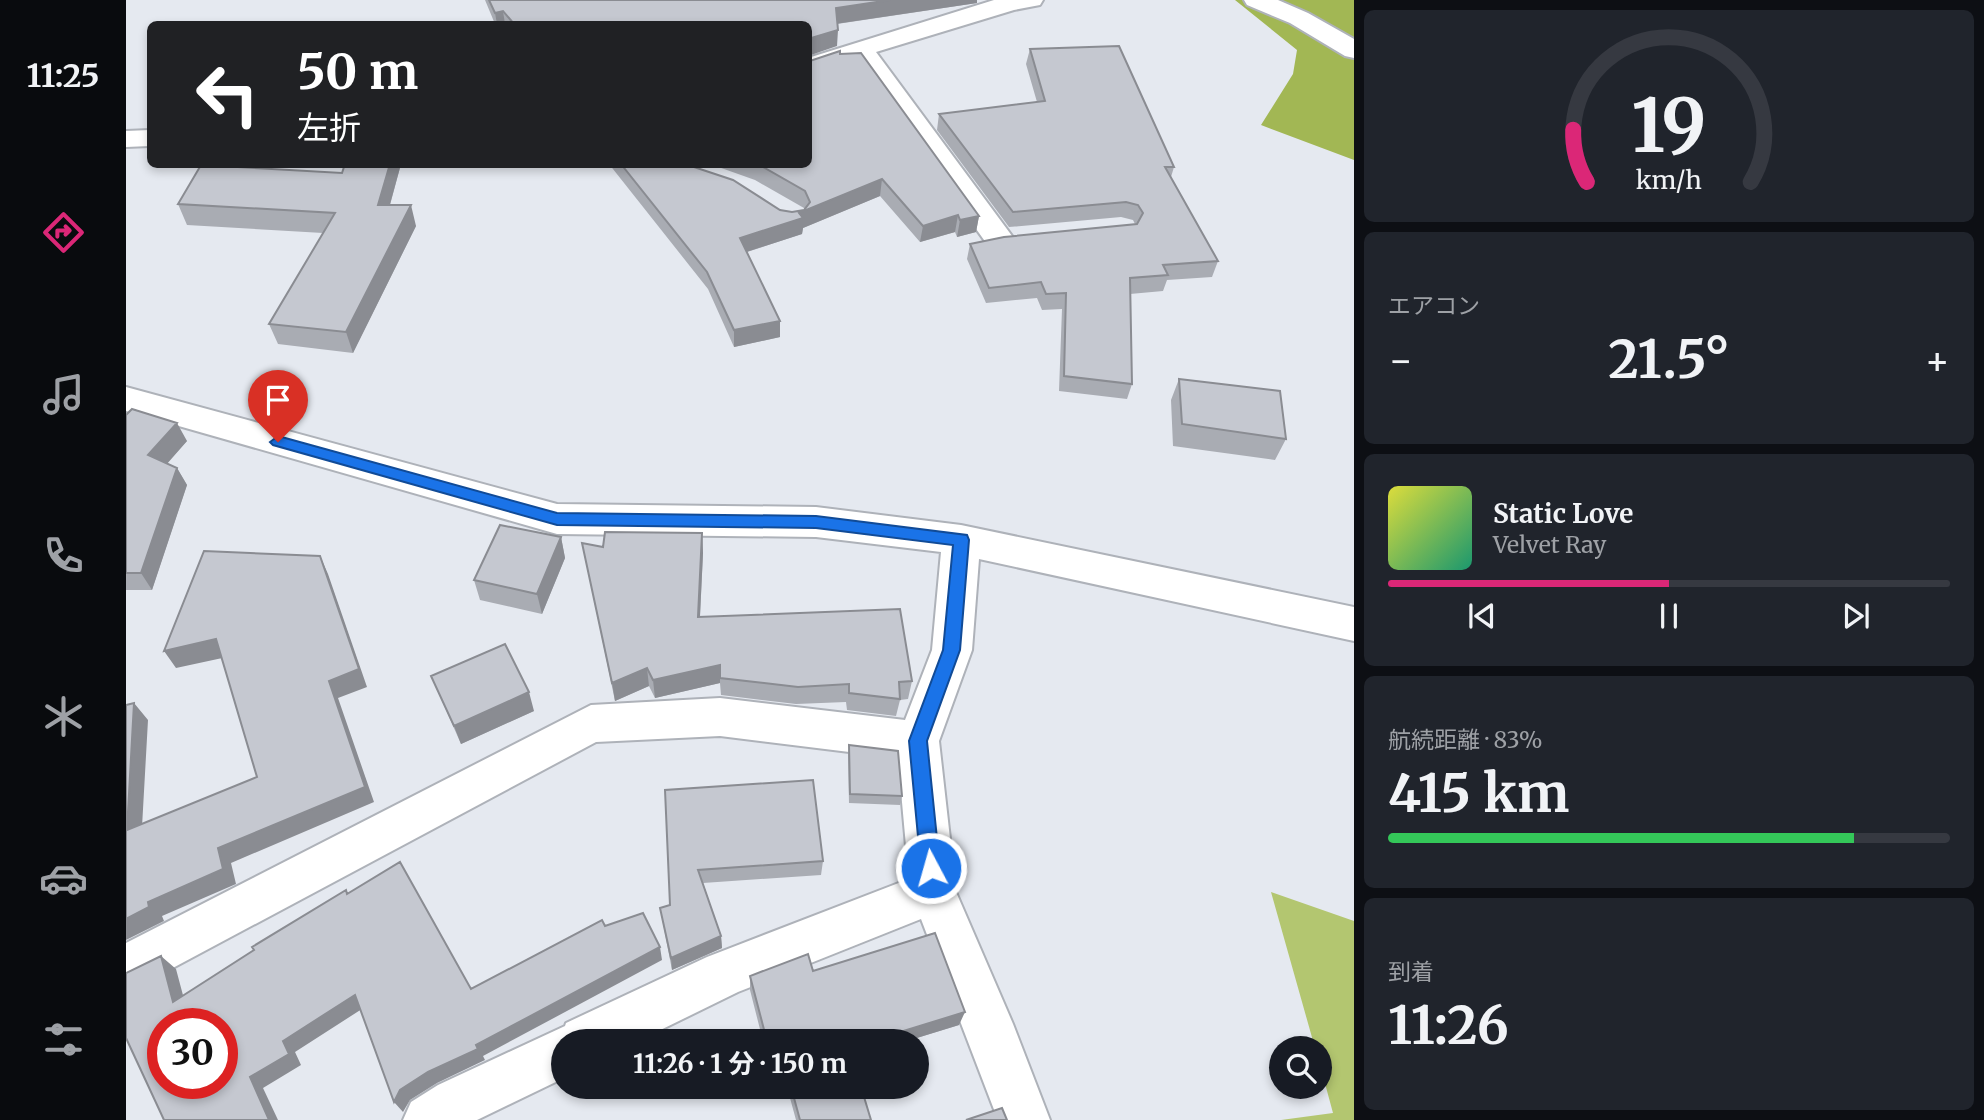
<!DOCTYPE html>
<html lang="ja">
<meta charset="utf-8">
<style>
:root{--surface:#171b24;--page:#20242c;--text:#f1f3f6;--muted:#9ea1a6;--line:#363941;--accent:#db2777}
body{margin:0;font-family:Merriweather,"Noto Sans JP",serif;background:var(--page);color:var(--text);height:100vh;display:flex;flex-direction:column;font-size:26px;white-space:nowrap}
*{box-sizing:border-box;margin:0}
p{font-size:23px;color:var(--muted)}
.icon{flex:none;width:38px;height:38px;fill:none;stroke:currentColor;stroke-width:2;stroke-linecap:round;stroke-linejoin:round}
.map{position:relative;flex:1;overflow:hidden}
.details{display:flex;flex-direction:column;gap:10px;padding:10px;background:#0d0f14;width:630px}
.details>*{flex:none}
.top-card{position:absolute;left:21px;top:21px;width:665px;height:147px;border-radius:10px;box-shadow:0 4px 10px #0003;background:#202124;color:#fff;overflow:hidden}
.fabs{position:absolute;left:1143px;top:1036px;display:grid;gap:14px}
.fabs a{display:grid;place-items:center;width:63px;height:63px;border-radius:50%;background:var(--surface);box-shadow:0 4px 10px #0003;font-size:35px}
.speed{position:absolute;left:21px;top:1008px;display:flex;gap:14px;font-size:35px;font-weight:700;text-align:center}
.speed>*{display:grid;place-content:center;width:91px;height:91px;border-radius:50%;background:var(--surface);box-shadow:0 4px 10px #0003;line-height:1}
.speed .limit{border:10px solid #d22;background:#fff;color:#111}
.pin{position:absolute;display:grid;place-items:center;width:60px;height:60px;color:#fff;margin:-72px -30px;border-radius:50% 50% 50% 0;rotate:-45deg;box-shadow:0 0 7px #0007}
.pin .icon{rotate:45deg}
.me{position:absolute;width:77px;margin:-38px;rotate:354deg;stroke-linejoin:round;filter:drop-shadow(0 0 5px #0008)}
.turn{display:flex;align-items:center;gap:24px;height:147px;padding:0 35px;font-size:32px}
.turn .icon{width:91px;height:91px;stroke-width:2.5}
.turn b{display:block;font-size:49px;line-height:60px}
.big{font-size:52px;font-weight:700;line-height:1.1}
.details .card{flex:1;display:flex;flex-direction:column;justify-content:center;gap:10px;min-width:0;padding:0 24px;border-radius:10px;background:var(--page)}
.details .dial{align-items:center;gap:0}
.dial svg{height:182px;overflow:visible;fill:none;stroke:var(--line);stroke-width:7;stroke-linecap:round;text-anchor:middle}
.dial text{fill:var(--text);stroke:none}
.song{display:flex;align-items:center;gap:21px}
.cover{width:84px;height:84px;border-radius:10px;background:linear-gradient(135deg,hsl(60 70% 55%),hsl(160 70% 35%))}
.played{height:7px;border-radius:4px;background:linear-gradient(90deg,var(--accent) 50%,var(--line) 50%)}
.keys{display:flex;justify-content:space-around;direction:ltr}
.heat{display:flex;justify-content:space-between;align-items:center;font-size:38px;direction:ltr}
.charge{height:10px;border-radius:5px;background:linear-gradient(90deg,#34c759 83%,var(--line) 0)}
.trip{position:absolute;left:425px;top:1029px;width:378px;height:70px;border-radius:35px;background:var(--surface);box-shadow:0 4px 10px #0003;font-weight:700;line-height:70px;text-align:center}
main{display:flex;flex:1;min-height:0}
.dock{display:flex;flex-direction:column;width:126px;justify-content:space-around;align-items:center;background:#090b0e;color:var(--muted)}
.dock .icon{width:49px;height:49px}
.dock .current{color:var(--accent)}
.dock b{font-size:32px;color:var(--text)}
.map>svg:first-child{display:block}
</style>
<main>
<nav class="dock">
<b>11:25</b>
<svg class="icon current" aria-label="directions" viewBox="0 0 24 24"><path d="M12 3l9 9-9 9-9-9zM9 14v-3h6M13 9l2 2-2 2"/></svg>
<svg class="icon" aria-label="music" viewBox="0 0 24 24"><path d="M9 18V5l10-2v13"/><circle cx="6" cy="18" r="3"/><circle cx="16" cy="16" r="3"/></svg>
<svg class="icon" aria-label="phone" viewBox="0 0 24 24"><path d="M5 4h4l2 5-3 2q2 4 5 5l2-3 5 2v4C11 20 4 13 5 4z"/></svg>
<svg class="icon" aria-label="climate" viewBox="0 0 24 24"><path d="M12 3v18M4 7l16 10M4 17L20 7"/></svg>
<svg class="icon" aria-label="car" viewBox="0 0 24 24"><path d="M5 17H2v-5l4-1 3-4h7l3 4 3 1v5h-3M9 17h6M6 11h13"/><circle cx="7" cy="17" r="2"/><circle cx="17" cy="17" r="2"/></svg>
<svg class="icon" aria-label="filters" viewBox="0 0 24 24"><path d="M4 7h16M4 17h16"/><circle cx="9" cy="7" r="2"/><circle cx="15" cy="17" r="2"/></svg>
</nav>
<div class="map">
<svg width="1228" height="1120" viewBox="0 0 1228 1120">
<rect width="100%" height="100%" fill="#e5e9f0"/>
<path fill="#b3c670" d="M1145 892 1228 921V1120H1155L1207 1113 1194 1065V1048H1189Z"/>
<path fill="#a2b754" d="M1109 0H1228V160L1135 125 1167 74 1171 50Z"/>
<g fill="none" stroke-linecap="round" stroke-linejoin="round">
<defs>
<path id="minor" d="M868 0H917L914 5 888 10 750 52 889 240 885 247 874 250 863 247 729 59 682 75V58Z
M1118 0H1152L1182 13 1228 39V58L1219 56 1164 23 1121 5Z
M24 130V146L0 147V131Z
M0 387 431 504 690 507 835 525 1228 607V641L853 559 846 650 813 741 830 892 887 1024 924 1120H872L795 919 612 992 512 1041H438V1078L351 1120H277L285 1102 312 1085 439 1026 440 1023 581 957 783 879 772 758 594 736 470 742 0 993V943L465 705 594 698 779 720 806 650 815 552 690 537 431 534 0 411Z"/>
</defs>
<use href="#minor" stroke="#aeb2b9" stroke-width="4"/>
<use href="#minor" fill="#fff" fill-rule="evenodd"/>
</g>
<path fill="#a9acb3" d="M359 0H851V3L711 24V46L682 24H369Z
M904 49 1048 167 1045 177 1092 261 1086 277 1041 280 1037 291 1004 294 1006 384 1001 399 933 391 936 309 916 310 911 298 860 303 841 259 844 244 1009 224 1007 220 995 217 883 227 811 130 813 114 911 102 900 64Z
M714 54 853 216 850 232 831 237 829 232 794 242 754 196 677 228 676 234 621 252 654 337 608 347 582 289 483 164H559L654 210 666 212 678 210V208L629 180 584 164H682L684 61Z
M275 164 264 205 290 226 227 353 152 344 143 324 197 233 61 225 52 204 216 173Z
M1053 379 1160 439 1149 460 1047 446 1045 400Z
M0 415 61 441 41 463 51 468 61 485 26 590H0Z
M576 533 577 553 574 617 786 681 782 699 774 700 770 716 721 710 720 702 670 704 595 695 594 683 529 698 523 686 489 701 456 543 477 547Z
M435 537 439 558 416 614 354 600 348 580Z
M305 676 408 711 335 744Z
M723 745 776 796 774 805 723 803 722 754Z
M539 790 697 861 695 875 577 883 595 936 596 948 546 970 534 908 544 905Z
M687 971 833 1025 781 1041H637L624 990V976Z
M661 1087H735L745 1120H670Z"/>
<path fill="#8a8c92" d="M764 0H851V3L709 24 710 8Z
M377 11 379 24H371L369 13Z
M712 30 711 46 682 56V39Z
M264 164H275L258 226 252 205Z
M756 179 754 196 677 228 676 234 614 254V238Z
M285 205 290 226 227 353 220 332Z
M832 215 829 232 794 242 797 226Z
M853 216 850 232 831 237 834 220Z
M654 321V337L608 347V330Z
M51 423 61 441 33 473 22 455Z
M51 468 61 485 26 590 15 573Z
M576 533 577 553 573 635 572 617Z
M435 537 439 558 416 614 411 594Z
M194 556 202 574 241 687 212 698 248 802 105 863 110 884 36 916 38 921 0 940V919L92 848 203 681Z
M90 639 101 657 50 668 38 651Z
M594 665V683L529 698 527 680Z
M521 668 523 686 489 701 486 683Z
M403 692 408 711 335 744 328 726Z
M8 703 22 720 15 845 1 830Z
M595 936 596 948 546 970 545 958Z
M534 947 536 960 357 1056 359 1060 311 1083 284 1100 277 1112 268 1102 274 1090 302 1072 350 1045Z
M35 956 50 969 62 1014 47 1002Z
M229 995 239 1007 169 1052 175 1065 137 1088 152 1120H143L124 1077 157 1041Z
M839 1012 833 1025 781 1041H745Z"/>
<path fill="#c5c8d0" stroke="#8a8c92" stroke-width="2" fill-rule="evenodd" d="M363 0H764L710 8 712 30 682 39V24H388L377 11 369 13Z
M993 46 1048 167H1039L1092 261 1037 265 1042 275 1004 278 1006 384 938 376 940 293 920 294 915 282 863 288 844 244 878 237 1011 224 1017 213 1012 205 1000 202 887 212 813 114 919 101 904 49Z
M714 51V54L735 53 853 216 834 220 832 215 797 226 756 179 673 213 677 218 614 238 654 321 608 330 581 272 495 164H559L607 180 654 210 666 212 678 210 684 202 679 191 632 164H682V60L684 61Z
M219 164H264L252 205H285L220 332 143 324 209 213 52 204 75 165 216 173Z
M1053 379 1154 391 1160 439 1056 424Z
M6 409 51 423 22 455 51 468 15 573H0V415Z
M374 525 435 537 411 594 348 580Z
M479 532 576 533 572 617 774 609 786 681 773 682 774 699 723 693V684L672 687 594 678V665L527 680 521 668 486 683 456 543 477 547Z
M78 551 194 556 233 669 203 681 239 787 92 848 97 869 22 902 23 907 0 919V705L8 703 1 830 131 777 90 639 38 651Z
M379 644 403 692 328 726 305 676Z
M723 745 772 751 776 796 724 794Z
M687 780 697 861 572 870 595 936 545 958 534 908 544 905 539 790Z
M274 862 345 989 476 920 479 926 517 913 534 947 350 1045 352 1049 302 1072 274 1090 268 1102 229 995 157 1041 163 1054 124 1077 143 1120H38L0 1038V973L35 956 47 1002 128 950 126 947 220 890 221 894ZM37 1024H96V1083H37Z
M809 933 839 1012 745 1041H641L624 976 682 954 687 971Z
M665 1087H735L745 1120H674Z
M876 1108 881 1120H840Z"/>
<path fill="#1a73e8" stroke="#114b97" stroke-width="2" d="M152 436 431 513 690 516 841 535 843 540 834 650 801 741 814 868 811 874 805 877 798 874 795 868 783 741 817 650 827 545 690 528 431 525 147 445 144 442Z"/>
</svg>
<div class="fabs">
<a><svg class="icon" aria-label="search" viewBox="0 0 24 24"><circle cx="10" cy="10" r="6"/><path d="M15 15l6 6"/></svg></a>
</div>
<div class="speed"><div class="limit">30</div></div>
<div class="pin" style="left:152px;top:442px;background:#d93025"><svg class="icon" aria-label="arrive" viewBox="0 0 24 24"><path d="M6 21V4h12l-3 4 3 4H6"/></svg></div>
<svg class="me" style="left:805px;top:868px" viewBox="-20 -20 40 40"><circle r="17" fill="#1a73e8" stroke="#fff" stroke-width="3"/><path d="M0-11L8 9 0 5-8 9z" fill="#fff"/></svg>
<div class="trip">11:26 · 1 分 · 150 m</div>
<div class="top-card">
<div class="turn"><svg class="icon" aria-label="left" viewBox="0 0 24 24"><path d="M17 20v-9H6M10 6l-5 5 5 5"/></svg><div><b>50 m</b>左折</div></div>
</div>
</div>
<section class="details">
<div class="card dial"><svg viewBox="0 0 100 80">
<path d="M14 69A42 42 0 1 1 86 69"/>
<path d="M14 69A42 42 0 0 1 8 46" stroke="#db2777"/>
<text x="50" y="56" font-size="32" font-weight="700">19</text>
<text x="50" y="72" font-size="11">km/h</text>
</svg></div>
<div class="card"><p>エアコン</p>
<div class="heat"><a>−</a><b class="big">21.5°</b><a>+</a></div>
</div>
<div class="card">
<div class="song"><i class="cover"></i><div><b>Static Love</b><p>Velvet Ray</p></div></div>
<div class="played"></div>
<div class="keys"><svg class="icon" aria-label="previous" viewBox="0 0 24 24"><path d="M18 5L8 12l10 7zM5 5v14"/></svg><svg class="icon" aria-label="pause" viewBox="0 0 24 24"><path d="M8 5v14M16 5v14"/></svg><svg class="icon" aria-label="next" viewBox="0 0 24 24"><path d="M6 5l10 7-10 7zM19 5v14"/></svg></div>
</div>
<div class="card"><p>航続距離 · 83%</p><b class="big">415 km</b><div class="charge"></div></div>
<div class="card"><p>到着</p><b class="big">11:26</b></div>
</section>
</main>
